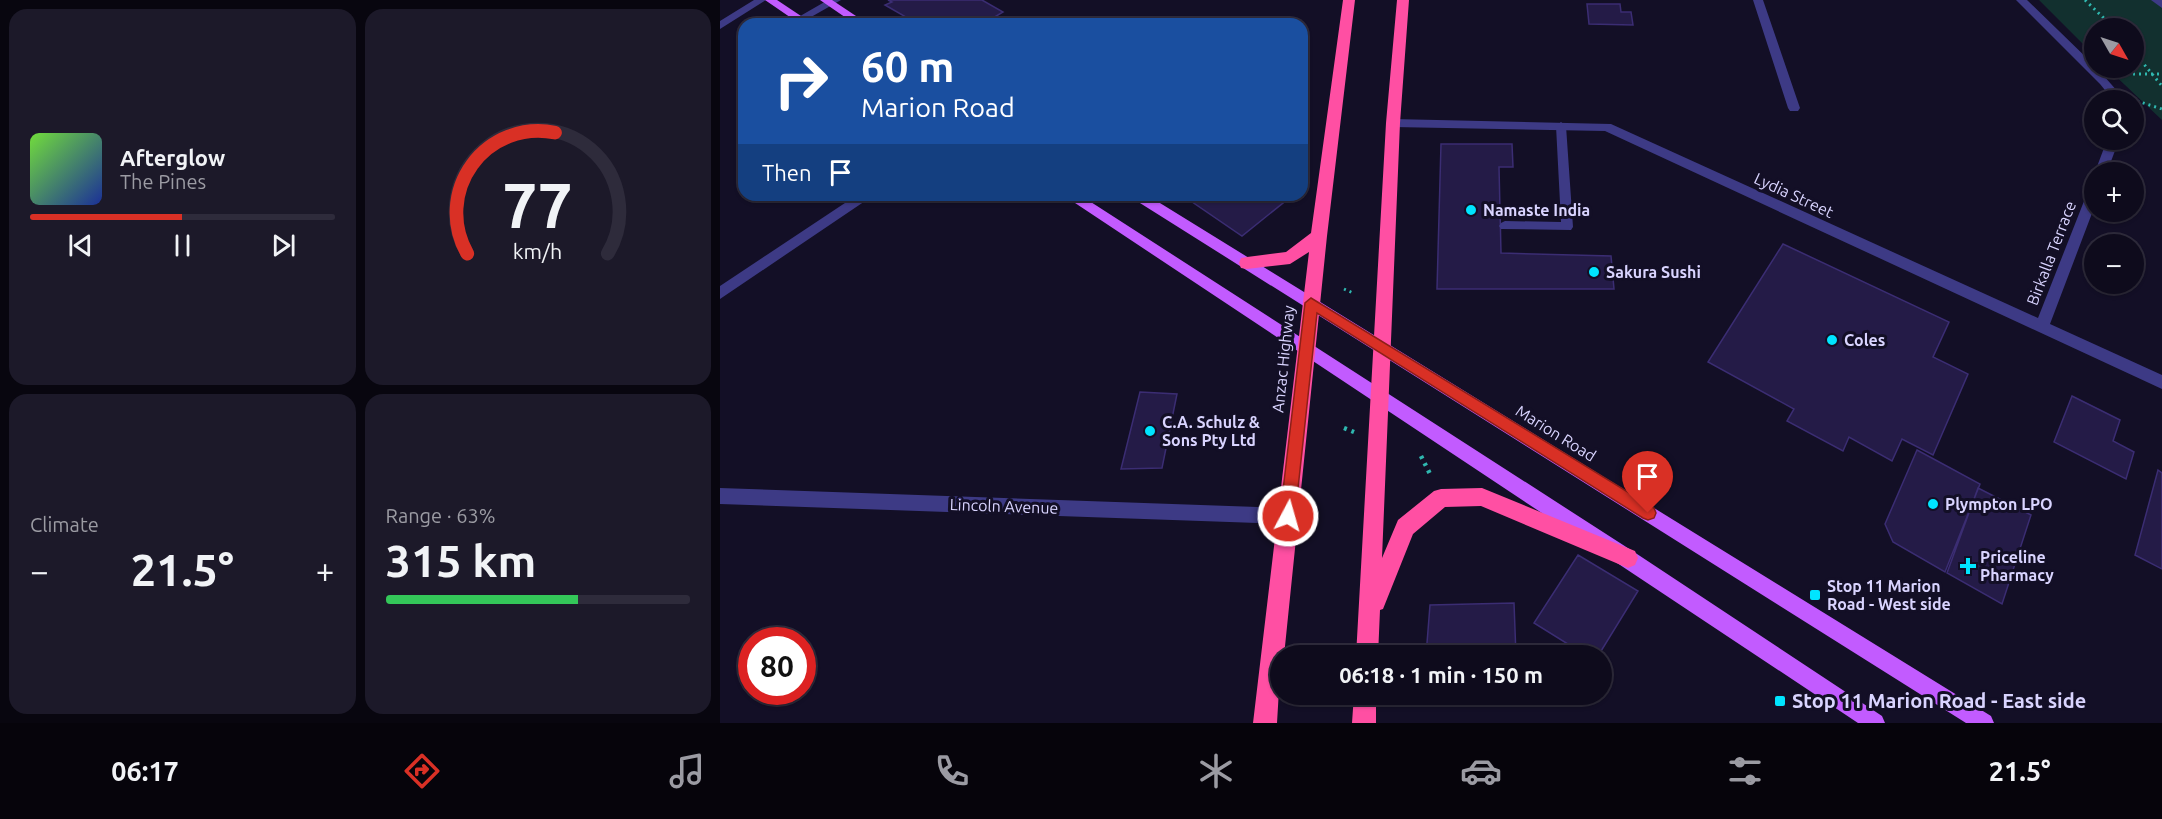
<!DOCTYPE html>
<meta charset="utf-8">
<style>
:root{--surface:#0e0b1c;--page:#1c1929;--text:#f1f3f6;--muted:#9b9ba3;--line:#2e2b3b;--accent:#d93025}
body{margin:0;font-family:Ubuntu,sans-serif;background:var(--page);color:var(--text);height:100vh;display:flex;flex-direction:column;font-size:22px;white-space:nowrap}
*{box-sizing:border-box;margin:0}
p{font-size:20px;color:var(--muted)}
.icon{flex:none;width:33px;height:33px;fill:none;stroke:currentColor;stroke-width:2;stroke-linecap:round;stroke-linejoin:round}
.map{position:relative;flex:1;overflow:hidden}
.drawer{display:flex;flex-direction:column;gap:9px;padding:9px;background:#08060f;width:720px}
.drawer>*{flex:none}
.guide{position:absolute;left:18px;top:18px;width:570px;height:183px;border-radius:18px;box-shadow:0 2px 4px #0004,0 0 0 2px var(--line);background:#1a4fa0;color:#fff;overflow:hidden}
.needle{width:39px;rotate:129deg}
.fabs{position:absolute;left:1364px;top:18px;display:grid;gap:12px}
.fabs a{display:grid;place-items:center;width:60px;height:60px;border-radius:50%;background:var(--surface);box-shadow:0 2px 4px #0004,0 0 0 2px var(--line);font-size:30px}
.speed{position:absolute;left:18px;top:627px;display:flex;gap:12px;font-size:30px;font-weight:700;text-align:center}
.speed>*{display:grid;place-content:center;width:78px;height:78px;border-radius:50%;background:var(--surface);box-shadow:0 2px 4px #0004,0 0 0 2px var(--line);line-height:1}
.speed .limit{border:9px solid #d22;background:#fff;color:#111}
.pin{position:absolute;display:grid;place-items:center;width:51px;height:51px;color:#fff;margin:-62px -26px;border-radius:50% 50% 50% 0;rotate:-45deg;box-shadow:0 0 6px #0007}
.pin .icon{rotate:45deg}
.me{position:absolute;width:66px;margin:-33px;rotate:6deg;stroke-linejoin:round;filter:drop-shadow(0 0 4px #0008)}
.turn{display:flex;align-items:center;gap:21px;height:126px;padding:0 24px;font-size:27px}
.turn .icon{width:78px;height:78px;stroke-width:2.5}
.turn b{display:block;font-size:42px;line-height:51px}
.then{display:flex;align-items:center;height:57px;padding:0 24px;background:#0003;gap:12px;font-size:22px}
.big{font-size:45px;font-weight:700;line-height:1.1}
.drawer .tile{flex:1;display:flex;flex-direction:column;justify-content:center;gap:9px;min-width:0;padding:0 21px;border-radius:18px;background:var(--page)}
.drawer .dial{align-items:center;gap:0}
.dial svg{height:156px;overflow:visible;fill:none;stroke:var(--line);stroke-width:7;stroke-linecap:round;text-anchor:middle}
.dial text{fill:var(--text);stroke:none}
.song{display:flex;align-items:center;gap:18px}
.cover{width:72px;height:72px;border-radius:9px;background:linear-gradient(135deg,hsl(100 70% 55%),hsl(230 70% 35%))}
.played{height:6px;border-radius:3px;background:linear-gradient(90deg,var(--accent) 50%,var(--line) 50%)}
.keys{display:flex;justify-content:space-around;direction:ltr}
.heat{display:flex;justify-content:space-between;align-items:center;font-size:33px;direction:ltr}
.charge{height:9px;border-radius:4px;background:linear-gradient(90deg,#34c759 63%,var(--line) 0)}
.drawer .tiles{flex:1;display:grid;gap:9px;grid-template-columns:repeat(2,1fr)}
.trip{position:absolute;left:550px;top:645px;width:342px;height:60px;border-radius:30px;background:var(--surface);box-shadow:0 2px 4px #0004,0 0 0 2px var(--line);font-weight:700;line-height:60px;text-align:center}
.tabs{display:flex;height:96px;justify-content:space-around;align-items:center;background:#06040b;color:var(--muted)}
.tabs .icon{width:42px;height:42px}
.tabs .on{color:var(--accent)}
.tabs b{font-size:27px;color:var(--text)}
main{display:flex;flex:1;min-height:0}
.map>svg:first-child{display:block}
</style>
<main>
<section class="drawer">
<div class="tiles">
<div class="tile">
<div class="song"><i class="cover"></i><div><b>Afterglow</b><p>The Pines</p></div></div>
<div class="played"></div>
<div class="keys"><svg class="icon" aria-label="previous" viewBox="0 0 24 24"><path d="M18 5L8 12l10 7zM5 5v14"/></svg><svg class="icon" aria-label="pause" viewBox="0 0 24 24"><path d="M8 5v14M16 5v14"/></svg><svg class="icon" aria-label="next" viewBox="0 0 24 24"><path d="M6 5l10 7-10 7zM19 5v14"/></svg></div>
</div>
<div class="tile dial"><svg viewBox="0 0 100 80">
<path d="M14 69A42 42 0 1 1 86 69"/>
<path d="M14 69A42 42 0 0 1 59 7" stroke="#d93025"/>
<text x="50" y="56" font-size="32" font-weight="700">77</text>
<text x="50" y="72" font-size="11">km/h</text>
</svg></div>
<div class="tile"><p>Climate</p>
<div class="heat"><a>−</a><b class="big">21.5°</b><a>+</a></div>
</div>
<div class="tile"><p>Range · 63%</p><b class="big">315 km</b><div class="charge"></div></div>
</div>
</section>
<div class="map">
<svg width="1442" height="723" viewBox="0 0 1442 723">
<rect width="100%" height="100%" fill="#130f26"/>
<path fill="#12302f" d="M1319 0H1437L1442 4V120L1387 68H1413V28H1374V55Z"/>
<path fill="#241b47" stroke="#3b2d73" stroke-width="1.5" d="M168 0H262L283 12 263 24H183L179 22 186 17 165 5 172 2Z
M867 4H900L901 12H911L913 25 869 24Z
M721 144H792L793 167H779L781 253 891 256 894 289H717Z
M462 195H569L568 199 522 236Z
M1063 244 1229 322 1213 357 1248 374 1213 455 1182 439 1172 461 1129 437 1123 451 1067 421 1074 409 988 362Z
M420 392 457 394 442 468 401 469Z
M1352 396 1400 420 1393 441 1414 452 1406 479 1334 442Z
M1197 450 1260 484 1225 572 1173 542 1165 524Z
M1438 470 1442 473V569L1415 555Z
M1258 488 1311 515 1282 604 1227 573Z
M858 555 918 591 878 656H867L814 623Z
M794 603 796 656H706L710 605Z"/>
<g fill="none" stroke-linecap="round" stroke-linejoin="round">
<path stroke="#2fb8b0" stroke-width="3" stroke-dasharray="2 4" stroke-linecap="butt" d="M1365 0 1394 28
M1413 51 1442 86
M1401 74H1442
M1417 101 1442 109
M624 289 633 293"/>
<path stroke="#2fb8b0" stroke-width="4.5" stroke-dasharray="3 5" stroke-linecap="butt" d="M624 428 634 432
M701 456 711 476"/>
<path fill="#3d3a85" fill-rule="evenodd" d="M841 122 846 126 853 227 851 230 781 229 779 226 781 223 785 221 841 222 836 126Z"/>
<path fill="#3d3a85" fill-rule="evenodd" d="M34 0H46L0 29V21Z
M108 0H121L84 21 80 22 75 19Z
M1033 0H1043L1080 108 1078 111H1070L1068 108Z
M1296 0H1307L1374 65V68H1377L1405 100H1393L1380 84Z
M1431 0H1442V8Z
M673 119 891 124 1318 318 1368 191 1374 186V208L1330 324 1442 375V389L885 131 673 127 667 123Z
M1387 140H1399L1387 172H1375Z
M137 195H154L0 299V286Z
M0 488 568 508 574 510 576 516 574 522 568 524 0 504Z"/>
<path fill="#c25bff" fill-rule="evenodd" d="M45 0H57L93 24H80Z
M100 0H112L148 24H135Z
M343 195H360L914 552 1162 716 1165 723H1138Z
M410 195H427L1271 716 1274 723H1246L412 198Z"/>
<path fill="#ff4fa3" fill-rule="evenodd" d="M623 0H635L607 236 564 656H561L557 723H533L589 252 570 264 527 269 521 268 519 263 521 258 527 257 566 252 591 233Z
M677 0H689L680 123 662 558 678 520 714 491 721 489 762 488 915 551 918 558 915 565 908 568 761 506 725 507 693 534 663 609 660 610 658 656H636L666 123Z
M634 694H656V723H632Z"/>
</g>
<path fill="#d93025" stroke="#8d1f18" stroke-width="1.5" d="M591 298 934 508 936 513 934 518 928 520 923 518 597 313 575 516 573 521 568 523 562 521 560 516 585 303Z"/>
<g fill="#00e5ff" stroke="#130f26" stroke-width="2">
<circle cx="751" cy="210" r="6"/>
<circle cx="874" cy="272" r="6"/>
<circle cx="1112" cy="340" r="6"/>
<circle cx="430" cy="431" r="6"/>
<circle cx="1213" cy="504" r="6"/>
<path d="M1245 557h6v6h6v6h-6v6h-6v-6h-6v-6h6z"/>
<rect x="1089" y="589" width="12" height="12" rx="3"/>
<rect x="1054" y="695" width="12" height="12" rx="3"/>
</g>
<g text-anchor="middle" stroke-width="6" stroke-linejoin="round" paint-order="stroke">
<g font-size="16" fill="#d9d4ff" stroke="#130f26">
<text transform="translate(1074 195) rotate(25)" y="6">Lydia Street</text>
<text transform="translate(1331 253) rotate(-69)" y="6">Birkalla Terrace</text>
<text transform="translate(563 359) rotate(-84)" y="6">Anzac Highway</text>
<text transform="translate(836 433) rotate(32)" y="6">Marion Road</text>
<text transform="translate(284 506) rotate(2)" y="6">Lincoln Avenue</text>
</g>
<g font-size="16" font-weight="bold" fill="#d9d4ff" stroke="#130f26" text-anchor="start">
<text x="763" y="216">Namaste India</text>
<text x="886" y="278">Sakura Sushi</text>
<text x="1124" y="346">Coles</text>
<text x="442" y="428">C.A. Schulz &amp;<tspan x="442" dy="18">Sons Pty Ltd</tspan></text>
<text x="1225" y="510">Plympton LPO</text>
<text x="1260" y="563">Priceline<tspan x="1260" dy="18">Pharmacy</tspan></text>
<text x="1107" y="592">Stop 11 Marion<tspan x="1107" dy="18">Road - West side</tspan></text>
</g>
<g font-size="20" font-weight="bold" fill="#d9d4ff" stroke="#130f26" text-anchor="start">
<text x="1072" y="708">Stop 11 Marion Road - East side</text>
</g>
</g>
</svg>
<div class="fabs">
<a><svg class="needle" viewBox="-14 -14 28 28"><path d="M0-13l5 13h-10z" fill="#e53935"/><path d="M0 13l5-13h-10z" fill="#9b9ba3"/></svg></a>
<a><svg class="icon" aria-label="search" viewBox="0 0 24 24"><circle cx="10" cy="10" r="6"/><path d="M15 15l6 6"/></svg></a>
<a>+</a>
<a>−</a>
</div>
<div class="speed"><div class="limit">80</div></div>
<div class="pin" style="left:928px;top:513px;background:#d93025"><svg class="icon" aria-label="arrive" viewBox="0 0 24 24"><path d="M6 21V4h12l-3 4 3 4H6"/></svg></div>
<svg class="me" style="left:568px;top:516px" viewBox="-20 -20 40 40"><circle r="17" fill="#d93025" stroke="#fff" stroke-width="3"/><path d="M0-11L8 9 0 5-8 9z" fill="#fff"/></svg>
<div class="trip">06:18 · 1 min · 150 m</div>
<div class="guide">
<div class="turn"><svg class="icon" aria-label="right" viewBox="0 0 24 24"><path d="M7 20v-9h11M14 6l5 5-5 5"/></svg><div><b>60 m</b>Marion Road</div></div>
<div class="then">Then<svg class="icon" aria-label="arrive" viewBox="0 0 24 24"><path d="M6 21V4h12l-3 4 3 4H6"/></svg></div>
</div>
</div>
</main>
<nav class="tabs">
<b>06:17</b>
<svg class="icon on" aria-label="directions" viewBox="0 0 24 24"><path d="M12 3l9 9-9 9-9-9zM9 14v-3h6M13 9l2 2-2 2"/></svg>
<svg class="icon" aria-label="music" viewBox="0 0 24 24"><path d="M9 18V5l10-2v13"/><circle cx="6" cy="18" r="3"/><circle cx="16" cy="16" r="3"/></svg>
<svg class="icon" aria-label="phone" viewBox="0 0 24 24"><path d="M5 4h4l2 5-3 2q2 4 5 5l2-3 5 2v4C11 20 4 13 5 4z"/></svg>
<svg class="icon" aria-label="climate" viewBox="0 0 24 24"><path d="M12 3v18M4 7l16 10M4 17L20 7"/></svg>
<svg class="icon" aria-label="car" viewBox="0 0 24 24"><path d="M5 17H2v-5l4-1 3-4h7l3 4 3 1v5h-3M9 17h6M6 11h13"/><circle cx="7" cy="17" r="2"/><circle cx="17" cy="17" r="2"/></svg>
<svg class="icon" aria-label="filters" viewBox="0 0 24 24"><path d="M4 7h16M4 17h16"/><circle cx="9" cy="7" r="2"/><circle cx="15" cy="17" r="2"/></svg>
<b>21.5°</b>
</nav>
